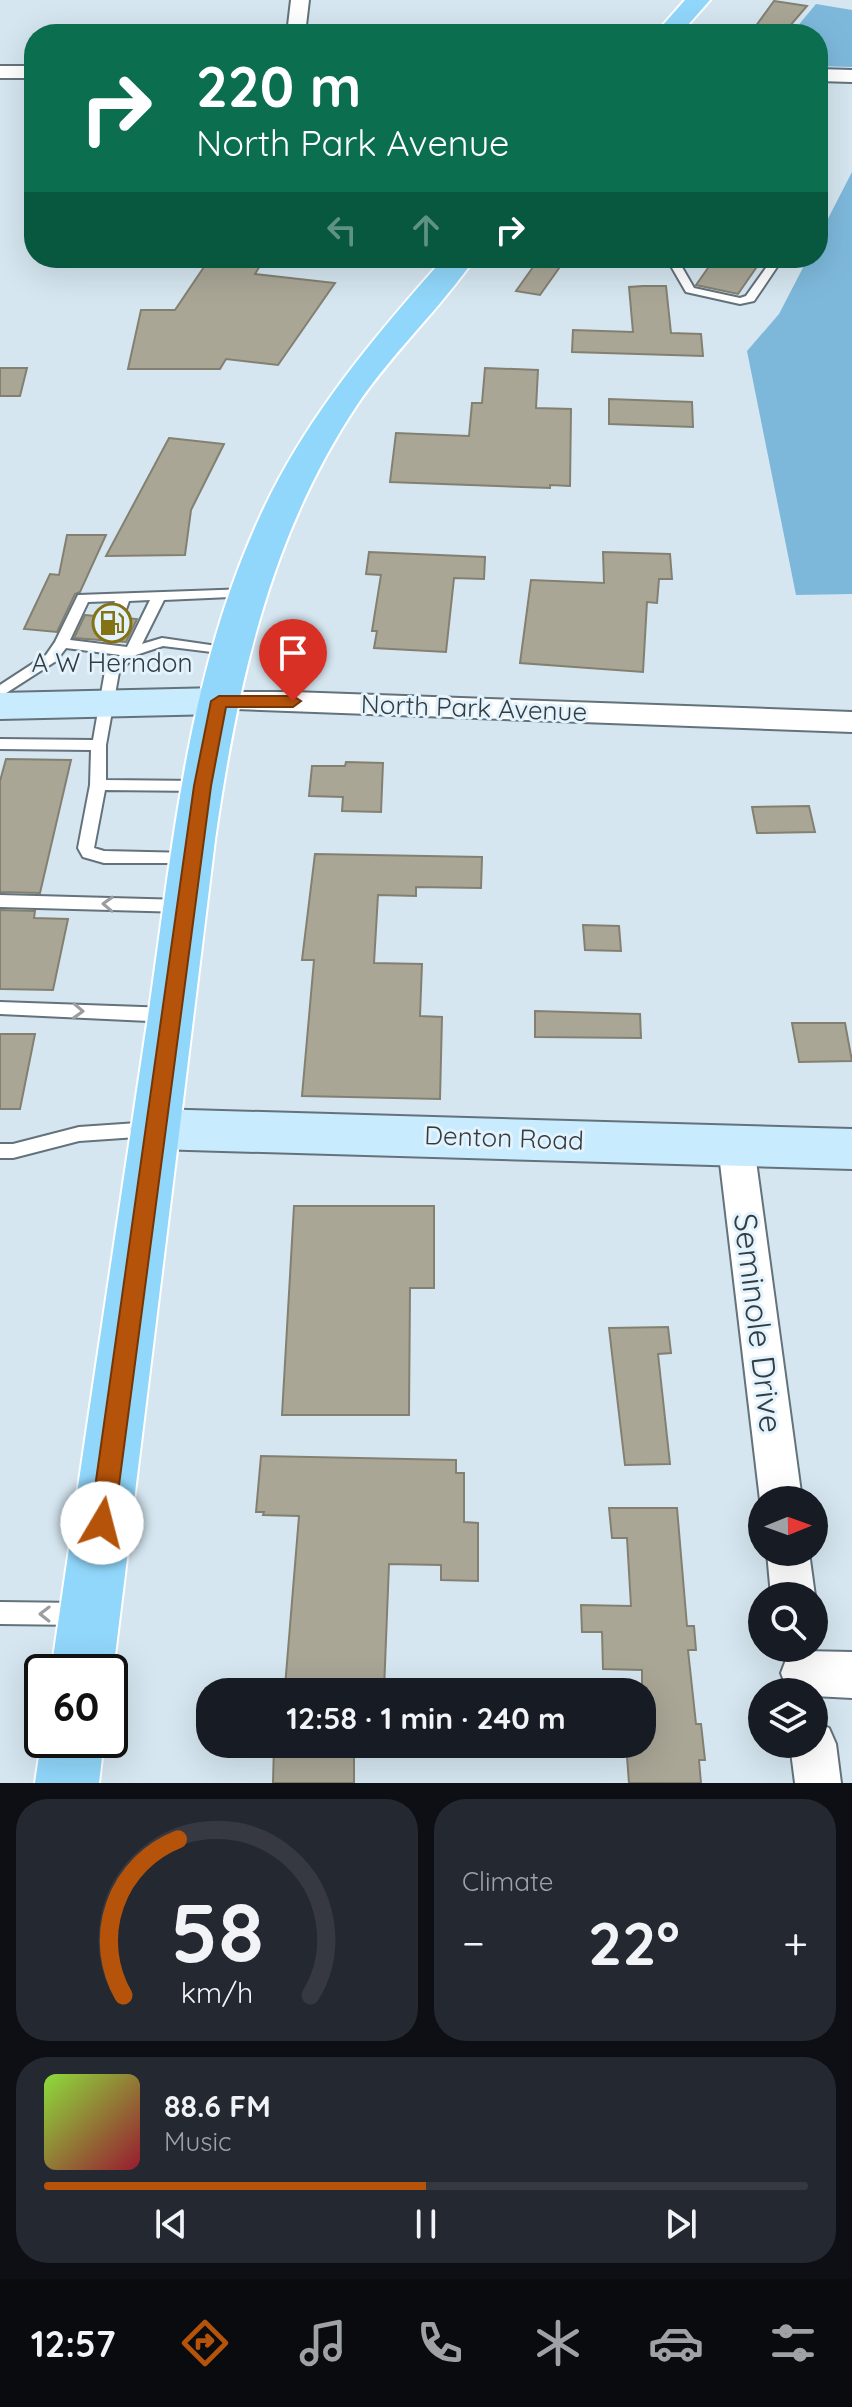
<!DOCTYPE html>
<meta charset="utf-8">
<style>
:root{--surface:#171b24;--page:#242831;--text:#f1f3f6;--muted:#9ea1a6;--line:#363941;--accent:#b45309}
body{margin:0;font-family:Quicksand,sans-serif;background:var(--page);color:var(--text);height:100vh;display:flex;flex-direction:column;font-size:30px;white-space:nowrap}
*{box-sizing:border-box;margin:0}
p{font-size:26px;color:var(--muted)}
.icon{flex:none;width:44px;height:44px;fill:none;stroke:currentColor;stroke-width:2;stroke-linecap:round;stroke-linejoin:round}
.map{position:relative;height:1783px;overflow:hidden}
.drawer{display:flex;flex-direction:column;gap:16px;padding:16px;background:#0d0f14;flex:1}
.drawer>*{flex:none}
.guide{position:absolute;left:24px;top:24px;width:804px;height:244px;border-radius:32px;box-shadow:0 8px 32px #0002;background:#0b6e4f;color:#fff;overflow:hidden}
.needle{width:52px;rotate:89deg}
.controls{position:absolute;left:748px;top:1486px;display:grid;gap:16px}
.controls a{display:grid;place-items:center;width:80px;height:80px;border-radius:50%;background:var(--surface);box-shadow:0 8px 32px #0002;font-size:40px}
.speed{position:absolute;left:24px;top:1654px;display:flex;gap:16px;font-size:40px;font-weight:700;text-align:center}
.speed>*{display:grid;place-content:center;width:104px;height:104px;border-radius:50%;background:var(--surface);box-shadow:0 8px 32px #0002;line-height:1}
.speed .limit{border:4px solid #111;border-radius:12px;background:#fff;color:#111}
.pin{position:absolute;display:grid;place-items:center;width:68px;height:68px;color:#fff;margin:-82px -34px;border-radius:50% 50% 50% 0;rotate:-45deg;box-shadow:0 0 8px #0007}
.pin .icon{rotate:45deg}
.me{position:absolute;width:88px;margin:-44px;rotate:8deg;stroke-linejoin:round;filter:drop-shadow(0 0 6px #0008)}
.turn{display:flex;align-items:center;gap:28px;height:168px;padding:0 40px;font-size:36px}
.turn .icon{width:104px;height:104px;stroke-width:2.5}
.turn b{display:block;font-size:56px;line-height:68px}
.lanes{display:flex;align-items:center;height:76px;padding:0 40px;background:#0003;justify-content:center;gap:40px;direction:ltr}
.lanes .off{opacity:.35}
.big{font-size:60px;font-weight:700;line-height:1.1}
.drawer .widget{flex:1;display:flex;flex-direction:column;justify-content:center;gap:12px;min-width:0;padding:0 28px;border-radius:32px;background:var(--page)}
.drawer .dial{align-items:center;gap:0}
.dial svg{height:208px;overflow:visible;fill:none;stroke:var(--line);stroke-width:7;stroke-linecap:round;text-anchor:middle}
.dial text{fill:var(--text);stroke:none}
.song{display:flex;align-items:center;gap:24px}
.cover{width:96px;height:96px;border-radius:12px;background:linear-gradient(135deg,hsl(90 70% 55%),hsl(350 70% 35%))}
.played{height:8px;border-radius:4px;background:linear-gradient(90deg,var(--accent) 50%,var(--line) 50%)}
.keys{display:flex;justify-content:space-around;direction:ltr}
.heat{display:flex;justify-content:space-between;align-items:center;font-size:44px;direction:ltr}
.drawer .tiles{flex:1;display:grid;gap:16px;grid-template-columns:1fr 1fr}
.widget:last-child{grid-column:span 2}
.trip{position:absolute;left:196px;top:1678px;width:460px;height:80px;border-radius:32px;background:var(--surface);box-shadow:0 8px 32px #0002;font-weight:700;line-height:80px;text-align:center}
.dock{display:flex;height:128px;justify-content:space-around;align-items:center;background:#090b0e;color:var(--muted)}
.dock .icon{width:56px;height:56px}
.dock .on{color:var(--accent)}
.dock b{font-size:36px;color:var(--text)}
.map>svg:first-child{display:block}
</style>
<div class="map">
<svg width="852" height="1783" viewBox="0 0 852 1783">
<rect width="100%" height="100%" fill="#d5e6f0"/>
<path fill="#7db8db" d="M816 4 852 10V67L818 66V34H791Z
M852 172V594L796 595 747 351 779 314 808 258H818V238Z"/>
<path fill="#a9a696" stroke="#838071" stroke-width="2" d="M774 1 807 6 783 34H750Z
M210 258 263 261 255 274 335 283 278 365 226 359 220 369H128L141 310H175Z
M715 258H763L738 294 696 285Z
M538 260 562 264 540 295 516 291Z
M643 286H666L671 333 701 334 703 356 572 352 573 330 633 332 629 287Z
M0 368H27L20 396H0Z
M485 368 538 370 536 408 571 409 570 486 550 485V488L390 482 396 433 469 436 472 403H482Z
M609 399 692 402 693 427 609 424Z
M169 438 224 444 191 510 185 555 106 556Z
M67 535H106L80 592 75 594 57 632 24 629 50 574 59 575Z
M369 552 485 557 484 579 454 578 446 652 374 648 377 631H372L381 575 366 574Z
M603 552 670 554 672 579H659L657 603 647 602 643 672 520 663 531 580 604 583Z
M85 615 106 617 115 625 126 618 137 619 126 642 74 638Z
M6 759 71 760 40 893 0 892V781Z
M346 762 383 763 381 812 342 811 343 797 309 796 312 766H345Z
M809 806 815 832 757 833 752 807Z
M315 854 482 857 481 888 416 887V896L378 895 374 963 422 964 420 1016 442 1017 440 1099 302 1096 314 960H302Z
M0 910 35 911 34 918 68 919 53 990 0 989Z
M583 925 619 926 621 951 585 950Z
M535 1011 640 1014 641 1038 535 1037Z
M792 1023H845L852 1061 799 1062Z
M0 1034H35L20 1109H0Z
M294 1206H434V1288H410L409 1415H282Z
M668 1327 671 1353 658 1354 670 1464 625 1465 609 1328Z
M261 1456 456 1460V1473H464V1522L478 1523V1581L441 1580V1565L389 1564 384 1690 285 1687 299 1516 263 1515 264 1512H256Z
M609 1508H677L687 1626H694L696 1650H688L696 1724H701L705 1760H699L701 1783H629L626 1744H642V1670L603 1669 602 1632H582L581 1605 631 1606 627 1538H612Z
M274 1744H354V1783H273Z"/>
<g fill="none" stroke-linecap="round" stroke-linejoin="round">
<defs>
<path id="lane" d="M645 258H663L679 262 694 288 740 298 746 296 773 258H783L754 301 740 304 686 292 671 266Z
M248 589 253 590V596L164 600 142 644 162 638 231 648 238 652 236 655 163 646 136 655 119 672 106 745V780L200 781 208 786 200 791 105 790 94 848 104 851 191 853 197 855 199 859 197 863H104L83 857 78 848 90 785 91 750 0 749V739L93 740 105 671 120 655 66 648 56 661 0 697V685L46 655 55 642 78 595ZM150 600 127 647 70 640 88 602 115 601 109 618 116 622 123 618 129 601Z
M0 895 184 900 192 906 184 912 0 907Z
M0 1002 170 1008 176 1010 179 1015 176 1020 170 1022 0 1014Z
M152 1122 158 1124 161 1129 158 1134 152 1136 79 1141 13 1158H0V1144H13L79 1127Z
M0 1602 80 1603 88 1606 91 1614 88 1622 80 1625 0 1624Z"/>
<path id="street" d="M291 0H309L305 34H287Z
M0 66H34V78H0Z
M818 69 852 70V82L818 81Z
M219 692H293L852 712V732L209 708 205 701 209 694Z
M736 1131 749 1136 754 1146 802 1500H762V1505L760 1500 718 1146 723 1136Z
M767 1552H809L815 1596 814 1598 771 1596Z
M803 1651 852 1652V1698L814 1696V1692L787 1689 781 1673 787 1657Z
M814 1721 829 1728 836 1744 841 1783H795L790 1744H814Z"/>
<path id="secondary" d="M219 688 233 692 239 701 233 710 219 714 0 719V693Z
M155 1109 852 1129V1169L155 1149 138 1143 130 1129 138 1115Z"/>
<path id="primary" d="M685 0H710L680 34H655Z
M444 258H475C439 310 392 353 357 405 269 537 237 686 215 840L113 1672 110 1679V1672H51C83 1451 116 1231 149 1010 173 844 188 675 258 521 302 422 373 338 444 258Z
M42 1736V1740H104L99 1783H35Z"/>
</defs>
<use href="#lane" stroke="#63727b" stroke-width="4"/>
<use href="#street" stroke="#63727b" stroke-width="4"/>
<use href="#secondary" stroke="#63727b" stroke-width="4"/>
<use href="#primary" stroke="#fff" stroke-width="4"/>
<use href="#lane" fill="#fff" fill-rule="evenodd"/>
<use href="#street" fill="#fff" fill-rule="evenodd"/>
<use href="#secondary" fill="#c8ebfd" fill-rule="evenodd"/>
<use href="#primary" fill="#91d7fb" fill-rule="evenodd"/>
</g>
<defs><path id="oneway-chevron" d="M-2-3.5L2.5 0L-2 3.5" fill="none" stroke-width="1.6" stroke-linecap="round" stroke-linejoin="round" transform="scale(2)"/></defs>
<g stroke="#9a9ea0">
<use href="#oneway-chevron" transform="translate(108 904) rotate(-178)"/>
<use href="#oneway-chevron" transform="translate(78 1011) rotate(2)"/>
<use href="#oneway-chevron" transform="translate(45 1614) rotate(-179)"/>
</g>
<path fill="#b45309" stroke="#753606" stroke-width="2" d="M219 696H293L301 701 293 707H226L211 786 114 1523 110 1532 102 1535 93 1532 90 1523 194 786 211 701Z"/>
<defs>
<symbol id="fuel-ring" viewBox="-11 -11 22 22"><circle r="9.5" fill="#e2f3fe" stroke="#847315" stroke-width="1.5"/><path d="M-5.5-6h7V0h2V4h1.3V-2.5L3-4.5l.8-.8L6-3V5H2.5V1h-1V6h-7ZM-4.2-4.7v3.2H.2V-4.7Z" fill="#847315"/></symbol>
</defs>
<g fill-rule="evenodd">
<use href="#fuel-ring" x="90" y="601" width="44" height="44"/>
</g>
<g text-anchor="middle" stroke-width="6" stroke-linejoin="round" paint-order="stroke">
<g font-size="26" fill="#353c40" stroke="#e2f3fe">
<text x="112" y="672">A W Herndon</text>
</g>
<g font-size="26" fill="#353c40" stroke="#e2f3fe">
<text transform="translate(474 708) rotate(2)" y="9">North Park Avenue</text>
<text transform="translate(504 1138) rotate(2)" y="9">Denton Road</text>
</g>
<g font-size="32" fill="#353c40" stroke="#e2f3fe">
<text transform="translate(758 1323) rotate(83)" y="11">Seminole Drive</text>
</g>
</g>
</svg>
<div class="controls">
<a><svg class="needle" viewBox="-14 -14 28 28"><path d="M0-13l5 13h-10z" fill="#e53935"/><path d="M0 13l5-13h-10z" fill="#9ea1a6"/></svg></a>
<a><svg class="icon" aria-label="search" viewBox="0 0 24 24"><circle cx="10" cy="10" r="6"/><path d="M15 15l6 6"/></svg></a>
<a><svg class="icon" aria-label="layers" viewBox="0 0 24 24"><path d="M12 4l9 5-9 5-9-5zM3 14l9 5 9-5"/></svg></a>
</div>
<div class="speed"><div class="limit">60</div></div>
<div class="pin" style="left:293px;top:701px;background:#d93025"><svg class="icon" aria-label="arrive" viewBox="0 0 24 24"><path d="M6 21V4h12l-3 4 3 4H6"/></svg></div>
<svg class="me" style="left:102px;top:1523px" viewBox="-20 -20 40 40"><circle r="19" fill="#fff"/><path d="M0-13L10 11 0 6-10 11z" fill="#b45309"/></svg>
<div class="trip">12:58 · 1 min · 240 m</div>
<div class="guide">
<div class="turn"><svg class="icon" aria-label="right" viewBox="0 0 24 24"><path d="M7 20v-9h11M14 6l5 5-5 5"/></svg><div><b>220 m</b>North Park Avenue</div></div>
<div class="lanes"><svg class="icon off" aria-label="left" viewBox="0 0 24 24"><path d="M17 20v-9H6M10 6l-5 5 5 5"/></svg><svg class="icon off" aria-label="ahead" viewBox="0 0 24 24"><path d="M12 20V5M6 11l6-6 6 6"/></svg><svg class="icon" aria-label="right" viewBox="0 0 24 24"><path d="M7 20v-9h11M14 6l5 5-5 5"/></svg></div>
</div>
</div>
<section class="drawer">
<div class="tiles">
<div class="widget dial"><svg viewBox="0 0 100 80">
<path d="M14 69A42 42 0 1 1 86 69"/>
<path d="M14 69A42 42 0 0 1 35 9" stroke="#b45309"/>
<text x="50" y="56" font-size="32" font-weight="700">58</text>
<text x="50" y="72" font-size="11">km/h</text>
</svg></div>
<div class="widget"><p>Climate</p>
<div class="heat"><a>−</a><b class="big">22°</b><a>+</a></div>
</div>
<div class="widget">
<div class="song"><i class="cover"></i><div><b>88.6 FM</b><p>Music</p></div></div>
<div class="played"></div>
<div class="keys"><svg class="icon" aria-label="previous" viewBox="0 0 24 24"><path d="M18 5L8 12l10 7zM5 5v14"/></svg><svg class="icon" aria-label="pause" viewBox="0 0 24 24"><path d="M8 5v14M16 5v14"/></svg><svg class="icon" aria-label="next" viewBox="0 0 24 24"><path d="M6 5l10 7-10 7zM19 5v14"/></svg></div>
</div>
</div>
</section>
<nav class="dock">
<b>12:57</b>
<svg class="icon on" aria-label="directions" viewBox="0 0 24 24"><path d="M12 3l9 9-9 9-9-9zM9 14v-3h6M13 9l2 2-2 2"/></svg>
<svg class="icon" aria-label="music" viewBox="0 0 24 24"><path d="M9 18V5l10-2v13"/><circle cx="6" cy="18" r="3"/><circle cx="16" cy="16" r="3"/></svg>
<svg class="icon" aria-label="phone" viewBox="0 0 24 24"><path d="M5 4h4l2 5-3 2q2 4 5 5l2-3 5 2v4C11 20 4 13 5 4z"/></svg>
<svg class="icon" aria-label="climate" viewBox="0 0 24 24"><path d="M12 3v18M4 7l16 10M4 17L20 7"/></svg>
<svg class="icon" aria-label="car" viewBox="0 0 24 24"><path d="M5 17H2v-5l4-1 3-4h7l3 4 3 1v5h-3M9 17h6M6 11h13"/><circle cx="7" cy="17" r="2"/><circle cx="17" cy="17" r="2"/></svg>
<svg class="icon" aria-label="filters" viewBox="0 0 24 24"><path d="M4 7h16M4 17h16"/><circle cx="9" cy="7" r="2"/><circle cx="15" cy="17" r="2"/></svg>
</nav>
